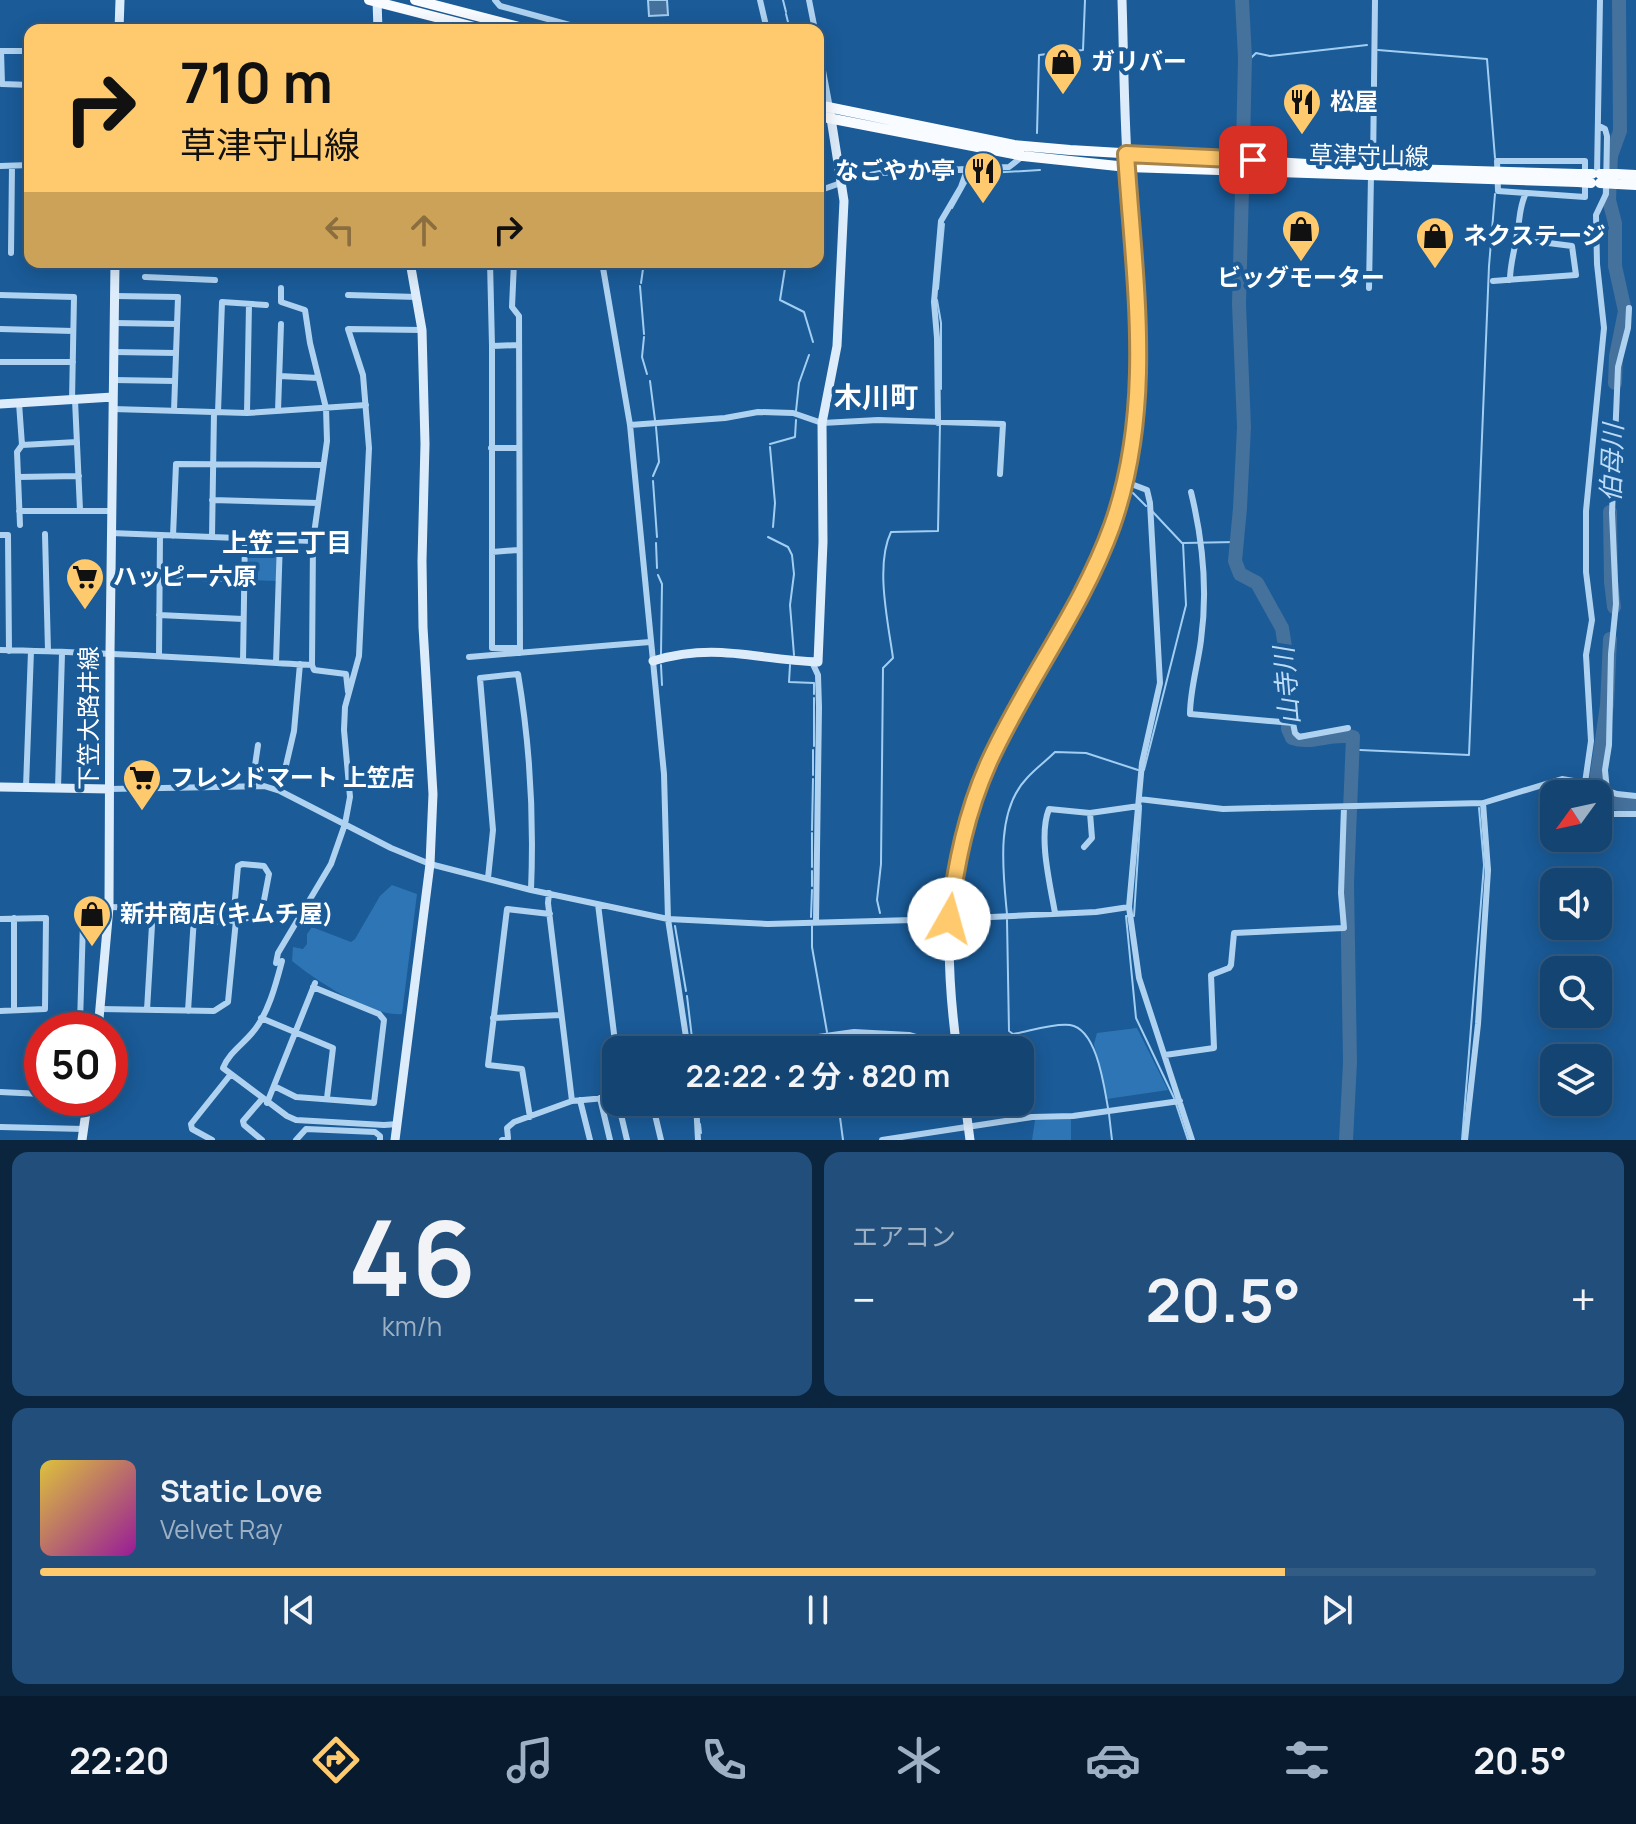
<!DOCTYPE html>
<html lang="ja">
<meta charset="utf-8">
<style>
:root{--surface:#144472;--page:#214e7a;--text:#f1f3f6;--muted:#9db0c4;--line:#335c84;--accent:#ffca6e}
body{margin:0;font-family:Manrope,"Noto Sans JP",sans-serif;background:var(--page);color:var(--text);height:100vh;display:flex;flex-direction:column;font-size:30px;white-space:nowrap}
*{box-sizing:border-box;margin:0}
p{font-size:26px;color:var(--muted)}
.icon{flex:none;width:44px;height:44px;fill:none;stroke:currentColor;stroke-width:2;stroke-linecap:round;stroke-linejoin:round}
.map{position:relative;height:1140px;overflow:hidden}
.drawer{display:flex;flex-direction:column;gap:12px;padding:12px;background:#0b253f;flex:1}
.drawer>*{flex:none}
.guide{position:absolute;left:24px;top:24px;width:800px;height:244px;border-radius:16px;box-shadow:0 4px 20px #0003,0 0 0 2px var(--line);background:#ffca6e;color:#111;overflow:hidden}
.needle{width:52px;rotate:237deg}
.controls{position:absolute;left:1540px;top:780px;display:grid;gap:16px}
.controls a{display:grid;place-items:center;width:72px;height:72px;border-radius:16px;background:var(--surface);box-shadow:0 4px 20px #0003,0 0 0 2px var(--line);font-size:40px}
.speed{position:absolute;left:24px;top:1012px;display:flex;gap:16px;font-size:40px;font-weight:700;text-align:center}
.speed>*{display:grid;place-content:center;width:104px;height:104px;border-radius:50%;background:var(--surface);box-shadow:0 4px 20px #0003,0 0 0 2px var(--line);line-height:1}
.speed .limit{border:12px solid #d22;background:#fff;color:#111}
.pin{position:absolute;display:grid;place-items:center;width:68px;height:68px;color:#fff;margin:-34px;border-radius:16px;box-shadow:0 4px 12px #0006}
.me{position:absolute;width:88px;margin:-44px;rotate:7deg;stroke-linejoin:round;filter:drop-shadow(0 0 6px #0008)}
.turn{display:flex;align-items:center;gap:28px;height:168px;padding:0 24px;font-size:36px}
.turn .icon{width:104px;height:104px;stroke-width:2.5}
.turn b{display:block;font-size:56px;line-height:68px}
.lanes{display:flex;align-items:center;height:76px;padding:0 24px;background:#0003;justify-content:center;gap:40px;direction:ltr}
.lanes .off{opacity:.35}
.big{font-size:60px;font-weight:700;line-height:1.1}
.drawer .widget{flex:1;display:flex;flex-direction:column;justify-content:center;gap:12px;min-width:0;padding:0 28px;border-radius:16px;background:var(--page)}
.drawer .dial{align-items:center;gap:0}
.dial b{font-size:104px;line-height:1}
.song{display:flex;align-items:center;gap:24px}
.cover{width:96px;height:96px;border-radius:12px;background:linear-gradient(135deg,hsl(50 70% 55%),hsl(300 70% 35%))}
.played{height:8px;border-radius:4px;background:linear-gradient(90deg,var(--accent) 80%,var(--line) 80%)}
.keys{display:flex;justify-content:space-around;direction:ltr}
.heat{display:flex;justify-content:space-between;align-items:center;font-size:44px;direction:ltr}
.drawer .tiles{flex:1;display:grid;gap:12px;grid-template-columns:1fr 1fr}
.widget:last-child{grid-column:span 2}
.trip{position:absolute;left:602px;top:1036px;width:432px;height:80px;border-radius:16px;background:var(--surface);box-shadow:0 4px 20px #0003,0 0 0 2px var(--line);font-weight:700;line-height:80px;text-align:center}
.dock{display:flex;height:128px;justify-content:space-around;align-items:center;background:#081b2e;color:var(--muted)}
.dock .icon{width:56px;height:56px}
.dock .current{color:var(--accent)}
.dock b{font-size:36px;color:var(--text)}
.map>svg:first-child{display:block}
</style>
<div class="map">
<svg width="1636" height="1140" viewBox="0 0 1636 1140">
<rect width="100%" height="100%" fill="#1a5b98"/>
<path fill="#2e75b5" d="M249 543 277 545 276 581 247 580Z
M392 885 417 894 402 1014C371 1017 315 980 292 961L293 947 303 949 307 944V934L312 927 351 942 355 939 380 896Z
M1137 1028 1168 1090 1107 1099 1094 1044 1097 1033Z
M1071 1119V1140H1032L1035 1120Z"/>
<path fill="#45719d" stroke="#a2cef2" stroke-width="2" d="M648 0H667L668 15 649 16Z"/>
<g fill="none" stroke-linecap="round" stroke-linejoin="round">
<path stroke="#a2cef2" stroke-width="2" d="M783 0 786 12
M786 14 790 30
M1378 50 1487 59 1495 158
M1245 58H1251L1256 53 1270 56 1367 45
M1037 133 1039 55 1083 50 1085 0
M952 208 971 174 1040 170
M786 262 780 300 804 312 813 342
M641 283 644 262
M640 286 644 334
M938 289 944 224
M937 300 941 323V389
M644 337 642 357 647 374
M650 381 655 420
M796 411 799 383 809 355
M770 444 795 437 796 420
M770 447 775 503 773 527
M653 476 659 462 656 427
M653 481 657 537
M1133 493 1146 506
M1151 510 1182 543
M768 537 788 547 792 555 794 574 790 605 794 655
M656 543 657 568
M658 575 662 584 661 654
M661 665 662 685
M790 665 789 682 814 683V694
M814 746V698
M1360 750 1469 755 1489 266 1495 194
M1144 770 1186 605 1183 543 1236 542
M813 775V750
M1141 808 1134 916H1126L1136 1018 1174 1098
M812 830 813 779
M812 867V833
M812 886V871
M880 913 877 900 881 864 883 668 893 658C888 622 875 565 891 532L938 531 940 423
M1007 914C1003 872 995 811 1027 778 1035 769 1046 761 1055 752L1086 753 1138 770
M811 917 812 890
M1007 920 1009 1031 1013 1034C1030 1031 1053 1023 1070 1025 1097 1029 1104 1086 1108 1108
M675 926 686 991
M812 926V947L827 1032
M687 996 692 1038
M828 1038 830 1050
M838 1102 843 1140
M1176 1104 1188 1140
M1109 1114 1112 1140
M700 1124 701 1133
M1462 1140 1484 865 1479 808"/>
<path stroke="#45719d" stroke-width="14" d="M1242 0 1245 58 1243 146
M1242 189 1239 304 1244 427 1240 508 1235 561 1240 574 1257 583 1282 628 1287 659 1288 729 1292 738C1312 745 1332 732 1353 737L1347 883 1350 1062 1346 1140
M1615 383 1616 356 1625 311 1615 266V223L1609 200 1611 156 1620 131 1619 0
M1610 512 1611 582 1614 607
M1610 639 1607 705 1596 781 1606 800 1619 804H1636"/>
<path stroke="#afd2f0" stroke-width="6" d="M495 0 500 6 588 30
M760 0 767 30
M809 0 815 30
M818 44 830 108
M30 51H1L2 84 30 85
M1497 161H1585V197L1498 191Z
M0 166 30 165
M1373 168 1375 0
M1597 174 1600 0
M818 191 855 178 880 173 1009 167 1023 156
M11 253 12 166
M490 262 492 346V648H520
M514 262 512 307 519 316 520 653
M602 262 630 425 664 774 668 919 688 1050
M145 277 215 280
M1510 280C1510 263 1515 250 1517 234 1520 220 1519 209 1525 195
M1493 281 1576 275 1572 246 1517 239
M281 288V302L305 310 310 343 326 408 327 441 313 541 312 665
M1369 288 1371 175
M0 295 74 297 72 400
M348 295 417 297
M115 296 178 297 174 411
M114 323 177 324
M0 329 73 331
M492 346 518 345
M114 352 176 353
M0 362H73
M280 376 318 378
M113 380 175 381
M75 400 80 510
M19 403 22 445 17 452 20 525
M113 409 247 413 366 405
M278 411 281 324
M218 412 222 302 266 305
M247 413 249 304
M938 423 937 338 934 302 941 221 961 187 967 170
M630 425 725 418 758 412 793 413 822 423 878 420 1003 424 1000 474
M22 445 77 442
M491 448H518
M18 477 79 476
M1126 482 1147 490 1150 503 1160 683 1142 763 1129 907 1139 978 1192 1140
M1191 492C1203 541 1208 589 1201 640 1198 664 1190 690 1190 714L1293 723 1295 733 1299 737 1348 728
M212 500 318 503
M19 511H111
M111 533 313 541
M45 534 48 651
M0 535H8L9 651
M173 536 176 464 323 465
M212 537 214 412
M492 552 518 550
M160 576 244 580
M159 615 243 619
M0 650C104 652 208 659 312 665L314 670 346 674 348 692
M159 656 160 535
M469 657 650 642
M243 661 245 538
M812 662 818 675 819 707 816 922
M276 663 280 540
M1585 783 1591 741 1586 655 1592 620 1586 572V511L1604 328 1597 264 1596 215 1606 194 1607 136 1605 129 1599 126
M252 786 258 745
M26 787 31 651
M58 788 62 654
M109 789 264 786 280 791 391 848 430 864 531 890 668 919 768 924 949 919 1096 912 1129 907
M280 791 294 731 300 664
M1607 791 1605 770 1609 745 1611 654 1616 604 1612 513 1618 367 1628 328 1629 308
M1139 799 1223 809 1483 803 1562 779 1585 783 1617 794 1636 796
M1598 810 1607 814H1636
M1084 847 1092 838 1090 813
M488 878 493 830 480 678 518 674C530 745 534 818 531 890
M549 893 548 903 572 1101
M598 904 616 1050
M1055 913C1050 884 1038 836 1049 809L1090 813 1139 806
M0 919 46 918 45 1009 0 1011
M233 921 238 866 242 864 264 866 269 874 261 916 236 920
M282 961C276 984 268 1015 252 1033 242 1045 229 1053 223 1068L287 1116 296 1120 384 1125 398 1124
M276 963 278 953 331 864 345 824 350 797 344 730 345 707 359 656 369 448 363 375 348 329 422 330
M101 1009 214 1011 228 1002 236 920 218 922 153 908 109 907
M14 1010V918
M147 1010 153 908
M188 1011 194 917
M261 1018 333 1048 327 1098
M493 1018 561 1015
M98 1024 80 1023 83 923 108 921
M767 1050 768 1044 854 1032 909 1035 957 1049
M1165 1055 1214 1048 1211 975 1229 968 1231 965 1234 933 1344 928 1341 893 1344 807
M274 1086 296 1097 374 1103 384 1020 379 1014 313 987
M0 1092 42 1094
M600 1098 610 1140
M262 1099 243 1121 244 1125 262 1140
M580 1100 590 1140
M618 1102 627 1140
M652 1102 661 1140
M696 1102 698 1140
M267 1103 315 983
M530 1117 522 1069 488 1065 507 909 550 914
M0 1127 84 1129
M212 1140 192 1129 191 1124 231 1074
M296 1140 306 1129 375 1132 380 1136V1140
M502 1140 508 1138 507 1128 514 1122 572 1101 616 1097
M882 1140 1032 1117 1073 1116 1180 1101
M1465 1140 1478 1024 1488 870 1483 803"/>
<path stroke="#ddecfb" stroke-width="9" d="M377 0 378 30
M119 30 120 0
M0 404 113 397
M653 661C717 642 756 660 818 662L823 542 822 423 837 346 844 201 830 112
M0 787 109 789
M98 1030 109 907 110 653 115 262
M957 1050C943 946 944 857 990 760 1035 667 1098 583 1125 483 1151 388 1135 285 1129 188 1124 125 1124 63 1122 0
M965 1102 970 1140
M82 1140 88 1098
M395 1140 430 864 433 794 423 627 422 561 425 444 422 330 410 262"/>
<path stroke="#f8fbff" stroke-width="10" d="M369 0 486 30
M415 0 531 30
M818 105 1014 145 1070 150 1373 168 1578 174
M818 116 1023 156 1127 167 1578 182
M1617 174 1636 175
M1617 184 1636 185"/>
<path stroke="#f8fbff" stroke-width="10" d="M1578 174H1592
M1600 174H1617
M1578 182 1591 183
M1600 183 1617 184"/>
</g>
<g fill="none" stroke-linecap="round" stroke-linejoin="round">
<defs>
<path id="route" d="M949 919C956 864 966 813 989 762 1026 681 1082 609 1112 526 1155 405 1134 279 1126 154L1253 160"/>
</defs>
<use href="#route" stroke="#a68348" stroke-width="20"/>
<use href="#route" stroke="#ffca6e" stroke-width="14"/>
</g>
<defs>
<symbol id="shop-pin" viewBox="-11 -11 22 30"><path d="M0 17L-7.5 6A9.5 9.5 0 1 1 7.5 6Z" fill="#ffca6e" stroke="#1a5b98"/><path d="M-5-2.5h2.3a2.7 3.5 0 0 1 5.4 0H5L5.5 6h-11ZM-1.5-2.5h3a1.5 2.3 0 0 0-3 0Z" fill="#111"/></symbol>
<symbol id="restaurant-pin" viewBox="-11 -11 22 30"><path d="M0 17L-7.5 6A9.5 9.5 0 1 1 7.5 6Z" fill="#ffca6e" stroke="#1a5b98"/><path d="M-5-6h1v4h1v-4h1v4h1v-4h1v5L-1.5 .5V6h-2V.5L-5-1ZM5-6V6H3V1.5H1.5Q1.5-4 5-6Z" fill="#111"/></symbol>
<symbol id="supermarket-pin" viewBox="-11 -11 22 30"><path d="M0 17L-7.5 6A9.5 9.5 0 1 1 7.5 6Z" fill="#ffca6e" stroke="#1a5b98"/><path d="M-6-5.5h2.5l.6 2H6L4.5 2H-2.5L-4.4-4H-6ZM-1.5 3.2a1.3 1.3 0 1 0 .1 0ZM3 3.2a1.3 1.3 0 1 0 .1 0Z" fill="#111"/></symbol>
</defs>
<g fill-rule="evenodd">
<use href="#shop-pin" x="1041" y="40" width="44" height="60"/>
<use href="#restaurant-pin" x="1280" y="80" width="44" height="60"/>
<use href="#restaurant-pin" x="961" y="149" width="44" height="60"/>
<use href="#shop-pin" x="1279" y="207" width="44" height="60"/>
<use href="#shop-pin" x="1413" y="214" width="44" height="60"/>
<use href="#supermarket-pin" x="63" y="555" width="44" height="60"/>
<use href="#supermarket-pin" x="120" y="756" width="44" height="60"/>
<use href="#shop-pin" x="70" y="892" width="44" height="60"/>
</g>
<g text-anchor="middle" stroke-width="8" stroke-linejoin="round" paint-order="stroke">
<g font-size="24" font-weight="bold" fill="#fff" stroke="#1a5b98" text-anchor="start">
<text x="1091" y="70">ガリバー</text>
<text x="1330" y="110">松屋</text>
<text x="955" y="179" text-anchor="end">なごやか亭</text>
<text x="1463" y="244">ネクステージ</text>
<text x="1301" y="286" text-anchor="middle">ビッグモーター</text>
<text x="113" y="585">ハッピー六原</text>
<text x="170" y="786">フレンドマート 上笠店</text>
<text x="120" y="922">新井商店(キムチ屋)</text>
</g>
<g font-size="24" fill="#fff" stroke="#1a5b98">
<text transform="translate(1369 156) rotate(1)" y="8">草津守山線</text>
<text transform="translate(89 718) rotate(-90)" y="8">下笠大路井線</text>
</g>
<g font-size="26" font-style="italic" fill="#bbdbf7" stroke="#1a5b98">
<text transform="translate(1612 463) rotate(-88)" y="9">伯母川</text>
<text transform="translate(1287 686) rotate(-95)" y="9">山寺川</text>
</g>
<g font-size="26" font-weight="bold" fill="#fff" stroke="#1a5b98">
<text x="287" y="552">上笠三丁目</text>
</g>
<g font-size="28" font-weight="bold" fill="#fff" stroke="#1a5b98">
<text x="876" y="407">木川町</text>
</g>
</g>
</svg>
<div class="controls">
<a><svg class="needle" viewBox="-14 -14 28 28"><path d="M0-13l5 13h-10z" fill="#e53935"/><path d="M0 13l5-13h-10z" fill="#9db0c4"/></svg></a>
<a><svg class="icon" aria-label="sound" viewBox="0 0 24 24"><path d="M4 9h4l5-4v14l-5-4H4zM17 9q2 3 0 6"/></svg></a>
<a><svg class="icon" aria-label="search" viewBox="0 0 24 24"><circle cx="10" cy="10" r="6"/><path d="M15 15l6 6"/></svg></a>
<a><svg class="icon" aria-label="layers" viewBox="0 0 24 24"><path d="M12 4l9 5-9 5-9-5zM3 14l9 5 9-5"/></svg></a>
</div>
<div class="speed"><div class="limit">50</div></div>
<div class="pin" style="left:1253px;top:160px;background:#d93025"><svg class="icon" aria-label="arrive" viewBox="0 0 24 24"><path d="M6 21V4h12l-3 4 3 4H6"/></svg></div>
<svg class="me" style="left:949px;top:919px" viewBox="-20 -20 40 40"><circle r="19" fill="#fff"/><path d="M0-13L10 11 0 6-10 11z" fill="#ffca6e"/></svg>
<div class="trip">22:22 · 2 分 · 820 m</div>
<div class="guide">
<div class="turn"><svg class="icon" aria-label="right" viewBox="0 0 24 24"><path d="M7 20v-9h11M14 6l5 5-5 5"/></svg><div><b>710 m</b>草津守山線</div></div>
<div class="lanes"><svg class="icon off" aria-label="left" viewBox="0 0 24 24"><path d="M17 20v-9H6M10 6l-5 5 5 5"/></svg><svg class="icon off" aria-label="ahead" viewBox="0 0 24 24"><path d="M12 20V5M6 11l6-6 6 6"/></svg><svg class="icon" aria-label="right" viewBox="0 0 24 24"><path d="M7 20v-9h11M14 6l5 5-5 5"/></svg></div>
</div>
</div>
<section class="drawer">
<div class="tiles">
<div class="widget dial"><b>46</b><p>km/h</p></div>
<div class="widget"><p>エアコン</p>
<div class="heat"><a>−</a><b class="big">20.5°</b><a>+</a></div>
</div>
<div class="widget">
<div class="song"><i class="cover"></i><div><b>Static Love</b><p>Velvet Ray</p></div></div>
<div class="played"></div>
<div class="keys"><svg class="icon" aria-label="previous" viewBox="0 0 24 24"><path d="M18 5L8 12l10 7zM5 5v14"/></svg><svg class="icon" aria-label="pause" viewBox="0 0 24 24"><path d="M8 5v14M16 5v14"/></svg><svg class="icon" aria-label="next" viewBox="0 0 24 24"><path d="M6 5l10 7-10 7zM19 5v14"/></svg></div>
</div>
</div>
</section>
<nav class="dock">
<b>22:20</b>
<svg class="icon current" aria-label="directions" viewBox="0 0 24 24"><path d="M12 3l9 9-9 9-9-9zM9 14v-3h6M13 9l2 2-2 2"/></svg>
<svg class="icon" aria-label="music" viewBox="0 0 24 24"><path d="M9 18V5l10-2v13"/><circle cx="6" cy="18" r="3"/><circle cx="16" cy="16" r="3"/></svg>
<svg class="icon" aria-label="phone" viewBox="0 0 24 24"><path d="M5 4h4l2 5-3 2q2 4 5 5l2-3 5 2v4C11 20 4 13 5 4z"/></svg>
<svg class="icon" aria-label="climate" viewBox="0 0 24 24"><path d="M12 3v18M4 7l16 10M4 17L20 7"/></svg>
<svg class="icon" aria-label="car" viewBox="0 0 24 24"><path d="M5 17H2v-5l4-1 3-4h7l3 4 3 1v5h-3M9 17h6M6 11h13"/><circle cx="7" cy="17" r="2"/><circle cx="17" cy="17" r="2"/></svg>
<svg class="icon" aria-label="filters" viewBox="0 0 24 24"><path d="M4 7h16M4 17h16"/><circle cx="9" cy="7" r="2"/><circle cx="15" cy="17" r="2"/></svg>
<b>20.5°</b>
</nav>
